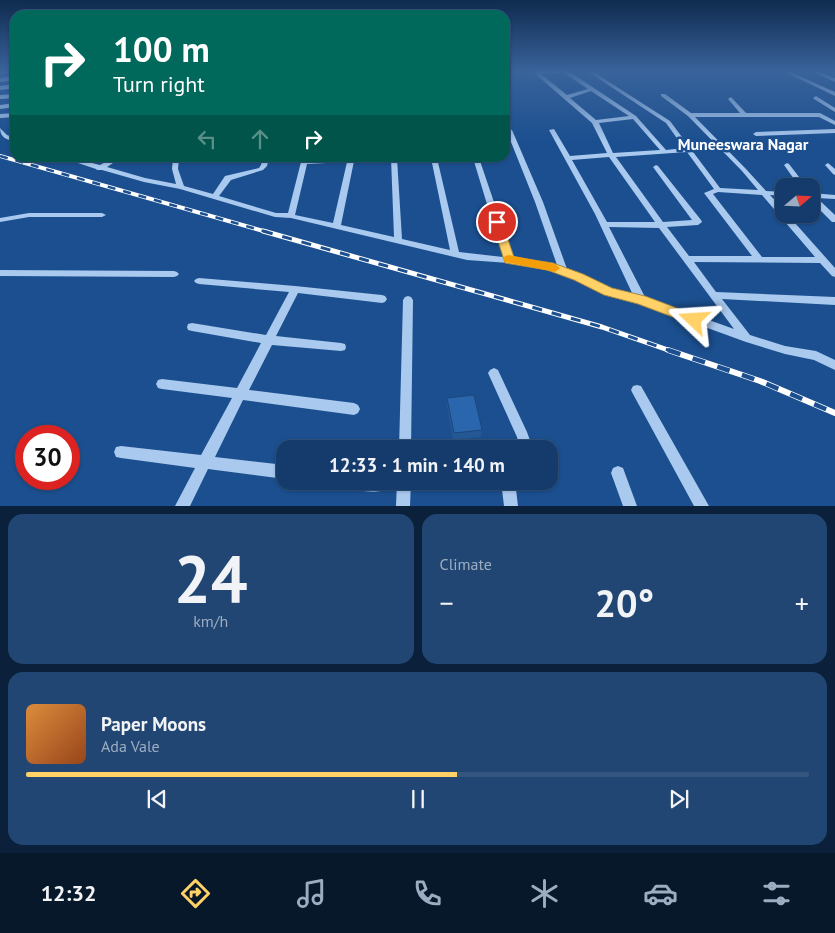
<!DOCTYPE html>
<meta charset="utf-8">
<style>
:root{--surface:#143b6b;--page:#214673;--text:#f1f3f6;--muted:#9dadc1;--line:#33557e;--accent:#ffd166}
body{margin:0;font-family:"PT Sans",sans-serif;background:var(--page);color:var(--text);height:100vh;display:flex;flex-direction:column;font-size:19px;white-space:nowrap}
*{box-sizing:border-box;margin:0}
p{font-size:16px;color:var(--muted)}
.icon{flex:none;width:28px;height:28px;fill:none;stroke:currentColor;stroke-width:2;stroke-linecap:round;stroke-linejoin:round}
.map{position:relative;height:506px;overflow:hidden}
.sheet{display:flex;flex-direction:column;gap:8px;padding:8px;background:#0b203b;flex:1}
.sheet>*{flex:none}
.hud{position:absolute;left:10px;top:10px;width:500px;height:152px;border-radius:15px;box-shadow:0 1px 4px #0004,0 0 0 1px var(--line);background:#00695c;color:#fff;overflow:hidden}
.needle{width:32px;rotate:71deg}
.controls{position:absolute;left:775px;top:178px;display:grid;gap:10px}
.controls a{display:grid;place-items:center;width:45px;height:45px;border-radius:10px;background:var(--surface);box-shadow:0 1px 4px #0004,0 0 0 1px var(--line);font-size:25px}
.speed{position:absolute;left:15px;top:425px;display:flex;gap:10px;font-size:25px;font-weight:700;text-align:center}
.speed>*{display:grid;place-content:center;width:65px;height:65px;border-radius:50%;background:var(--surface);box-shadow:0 1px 4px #0004,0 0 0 1px var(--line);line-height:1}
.speed .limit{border:8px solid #d22;background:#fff;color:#111}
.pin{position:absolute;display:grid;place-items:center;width:42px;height:42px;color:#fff;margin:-21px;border:2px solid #fff;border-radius:50%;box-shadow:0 1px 5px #0007}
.me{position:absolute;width:55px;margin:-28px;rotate:290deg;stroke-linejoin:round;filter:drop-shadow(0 0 4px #0008)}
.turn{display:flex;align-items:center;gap:18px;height:105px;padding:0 20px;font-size:22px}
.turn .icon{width:65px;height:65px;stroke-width:2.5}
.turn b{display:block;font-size:35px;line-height:42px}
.lanes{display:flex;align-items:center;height:48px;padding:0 20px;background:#0003;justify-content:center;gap:25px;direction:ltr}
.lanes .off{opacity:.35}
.big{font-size:38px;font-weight:800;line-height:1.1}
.sheet .tile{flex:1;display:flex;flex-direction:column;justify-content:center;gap:8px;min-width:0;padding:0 18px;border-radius:15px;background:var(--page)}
.sheet .dial{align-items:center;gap:0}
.dial b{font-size:65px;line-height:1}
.song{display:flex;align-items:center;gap:15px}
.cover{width:60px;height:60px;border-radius:8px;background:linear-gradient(135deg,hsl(30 70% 55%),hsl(20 70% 35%))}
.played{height:5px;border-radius:2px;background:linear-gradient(90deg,var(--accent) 55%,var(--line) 55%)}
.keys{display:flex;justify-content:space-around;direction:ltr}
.heat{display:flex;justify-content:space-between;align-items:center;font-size:28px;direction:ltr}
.sheet .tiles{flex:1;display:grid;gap:8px;grid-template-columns:1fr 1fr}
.tile:last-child{grid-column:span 2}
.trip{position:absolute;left:276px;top:440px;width:282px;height:50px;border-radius:15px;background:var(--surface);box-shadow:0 1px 4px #0004,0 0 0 1px var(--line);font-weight:800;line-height:50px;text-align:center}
.menu{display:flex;height:80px;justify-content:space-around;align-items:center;background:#08182b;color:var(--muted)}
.menu .icon{width:35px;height:35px}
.menu .active{color:var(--accent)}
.menu b{font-size:22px;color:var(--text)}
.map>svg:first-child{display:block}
</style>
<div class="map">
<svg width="835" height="506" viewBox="0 0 835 506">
<rect width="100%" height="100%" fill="#1b4f8f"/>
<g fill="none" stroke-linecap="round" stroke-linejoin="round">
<path fill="#a9c9ee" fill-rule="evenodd" d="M15 71V72L0 74V72Z
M532 71H572L570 72 636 116 666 150 684 148 666 123 587 71H592L670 121 720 188 758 190 742 171 688 116 661 96V94H665L691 113H740L728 99 731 97 746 113H820L835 121V125L819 117H695L746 169 766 191 784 192V196L770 195 784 210V214H787L835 268V277L832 276 820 263 694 262 716 292 835 297V305L722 299 750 335 785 346 816 351 835 360V370L814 360 785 354 746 342 639 303 606 294 575 279 548 269 509 263 467 260 291 218 275 217 180 189 144 182 102 170H97L96 169 63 158H72L100 165 113 158H120L119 159 107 167 145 178 176 184 172 169 173 158H179L178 169 184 186 213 194 225 176 259 168 261 165 263 158H269L267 166 263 170 231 180 219 196 276 213H288L302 158H308V160L379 158 376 160 354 161 341 225 394 237 391 158H397L402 239 450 250 431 158H437L459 252 503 257 473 158H479L513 258 549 263 557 265 535 202 507 132H505V128L512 130 543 202 567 269 612 289 633 295 595 214 549 130 554 129 570 156 607 153 592 123ZM564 73 588 89 567 95 541 74ZM591 91 629 116 596 120 570 98ZM633 119 660 150 613 153 599 123ZM687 152 714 189 704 193 752 256H689L667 227 698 225 702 222 701 220 658 166 656 165 653 167 692 220 663 222 616 157ZM609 157 655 222H607L572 160ZM347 162 333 223 295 215 307 164ZM718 192 762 195 815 257H762L713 194ZM609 227 659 228 734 329 645 297Z
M783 71H788L835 92V96Z
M810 71H816L835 78V82Z
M15 76V80L0 82V78Z
M15 84V88L0 90V86Z
M15 94V98L0 99V95Z
M816 96 835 108V112L814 99 813 98Z
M15 103V107L0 109V105Z
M15 113V117L0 118V114Z
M0 128 7 135 15 138V142C7 139 0 138 0 128Z
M835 129V133L756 136 753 134 756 132Z
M787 163 789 164 806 186H799L784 165Z
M828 163 835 169V175L833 174 825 165Z
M811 193 835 195V199L817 198 835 215V222H832L811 201Z
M29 213H102L106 215 102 217H29L0 222V218Z
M0 270 174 271 177 272 179 274 177 276 174 277 0 276Z
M199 278 295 286 382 295 385 296 387 299 385 302 382 303 298 293 276 336 341 343 345 344 346 347 345 350 341 351 272 345 249 390 354 403 358 405 360 409 358 413 354 415 243 400 215 457 285 465V479L208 469 190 506H175L195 468 121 458 116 457 114 452 116 447 121 446 201 455 232 398 162 389 158 388 156 384 158 380 162 379 237 388 261 343 192 331 188 330 187 327 188 324 192 323 266 335 289 292 199 284 196 283 194 281 196 279Z
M408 296 411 297 413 300 411 449H399L403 300 405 297Z
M494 368 498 370 527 432 533 449H520L517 437 488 373 490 370Z
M637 385 641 386 709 506H694L633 394 631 390 633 386Z
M618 466 623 468 637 506H623L611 473 613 468Z
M343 481H384L386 485 384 490C374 494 355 490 345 486Z
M397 481H411L410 506H396Z
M501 481H515L518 506H504Z"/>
<defs>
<path id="rail-far2" d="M0 156 267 232"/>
<path id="rail-far1" d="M263 231 602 327 671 351"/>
<path id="rail" d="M668 350 760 381 835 413"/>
</defs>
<use href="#rail-far2" stroke="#fff" stroke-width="4"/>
<use href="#rail-far1" stroke="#fff" stroke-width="5"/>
<use href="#rail" stroke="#fff" stroke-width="6"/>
<use href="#rail-far2" stroke="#1b4f8f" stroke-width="2.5" stroke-dasharray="8" stroke-linecap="butt"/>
<use href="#rail-far1" stroke="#1b4f8f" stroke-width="3" stroke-dasharray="10" stroke-linecap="butt"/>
<use href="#rail" stroke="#1b4f8f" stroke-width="4.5" stroke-dasharray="13" stroke-linecap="butt"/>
</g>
<path fill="#245895" d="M447 398 482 430 481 437 453 440 447 406Z"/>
<path fill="#2a66ad" stroke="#1d4779" d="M474 395 482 430 454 433 447 398Z"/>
<linearGradient id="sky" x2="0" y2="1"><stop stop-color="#0f2b4f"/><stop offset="0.5" stop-color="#39639b"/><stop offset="1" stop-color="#39639b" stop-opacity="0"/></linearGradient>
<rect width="835" height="142" fill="url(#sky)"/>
<path fill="#ffd166" stroke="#a68842" d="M497 219 502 222 514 257 553 263 583 274 612 288 645 296 698 316 700 320 698 324 694 325 638 304 604 295 574 280 547 270 505 263 492 222Z"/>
<path fill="#f59e0b" d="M509 255 555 264 560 268 555 272 505 262 503 259 505 256Z"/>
<g text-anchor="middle" stroke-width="5" stroke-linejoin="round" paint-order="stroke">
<g font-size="16" font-weight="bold" fill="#fff" stroke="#1b4f8f">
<text x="743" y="150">Muneeswara Nagar</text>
</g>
</g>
</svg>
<div class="controls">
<a><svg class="needle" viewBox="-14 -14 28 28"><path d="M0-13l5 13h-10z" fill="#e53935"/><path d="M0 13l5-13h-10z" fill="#9dadc1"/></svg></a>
</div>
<div class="speed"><div class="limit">30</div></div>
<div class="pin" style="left:497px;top:222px;background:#d93025"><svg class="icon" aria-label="arrive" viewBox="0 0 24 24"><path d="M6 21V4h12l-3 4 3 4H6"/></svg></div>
<svg class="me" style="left:694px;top:320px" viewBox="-20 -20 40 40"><path d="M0-17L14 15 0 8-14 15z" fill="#ffd166" stroke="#fff" stroke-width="4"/></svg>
<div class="trip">12:33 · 1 min · 140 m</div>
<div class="hud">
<div class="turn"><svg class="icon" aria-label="right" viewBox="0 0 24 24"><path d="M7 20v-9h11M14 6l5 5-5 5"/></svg><div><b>100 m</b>Turn right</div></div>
<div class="lanes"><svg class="icon off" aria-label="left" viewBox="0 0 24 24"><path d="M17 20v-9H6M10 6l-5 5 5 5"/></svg><svg class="icon off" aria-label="ahead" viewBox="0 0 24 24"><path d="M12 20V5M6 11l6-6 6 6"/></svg><svg class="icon" aria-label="right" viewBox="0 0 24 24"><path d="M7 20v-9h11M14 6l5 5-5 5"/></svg></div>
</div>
</div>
<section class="sheet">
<div class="tiles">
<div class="tile dial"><b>24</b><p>km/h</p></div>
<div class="tile"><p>Climate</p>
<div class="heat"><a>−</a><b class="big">20°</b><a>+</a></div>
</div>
<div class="tile">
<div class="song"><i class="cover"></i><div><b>Paper Moons</b><p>Ada Vale</p></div></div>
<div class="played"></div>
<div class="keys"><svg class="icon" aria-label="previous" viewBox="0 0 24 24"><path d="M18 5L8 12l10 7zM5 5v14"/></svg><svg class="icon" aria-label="pause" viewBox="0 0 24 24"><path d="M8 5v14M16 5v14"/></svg><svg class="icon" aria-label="next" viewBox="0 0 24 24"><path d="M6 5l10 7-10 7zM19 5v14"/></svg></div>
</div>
</div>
</section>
<nav class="menu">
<b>12:32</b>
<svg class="icon active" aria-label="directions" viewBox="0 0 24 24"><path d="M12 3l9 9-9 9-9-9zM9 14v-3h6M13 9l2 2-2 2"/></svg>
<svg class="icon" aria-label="music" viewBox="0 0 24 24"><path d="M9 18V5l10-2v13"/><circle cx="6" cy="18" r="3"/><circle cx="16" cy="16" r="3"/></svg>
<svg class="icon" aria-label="phone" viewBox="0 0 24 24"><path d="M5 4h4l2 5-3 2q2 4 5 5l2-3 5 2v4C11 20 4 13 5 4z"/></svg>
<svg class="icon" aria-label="climate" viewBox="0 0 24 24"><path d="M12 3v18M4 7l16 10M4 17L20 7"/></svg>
<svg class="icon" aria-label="car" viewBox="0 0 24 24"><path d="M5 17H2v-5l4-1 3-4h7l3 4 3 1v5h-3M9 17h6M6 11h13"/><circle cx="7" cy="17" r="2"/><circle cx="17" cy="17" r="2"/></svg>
<svg class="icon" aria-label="filters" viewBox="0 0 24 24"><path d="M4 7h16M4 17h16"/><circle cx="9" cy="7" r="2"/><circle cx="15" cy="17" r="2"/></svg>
</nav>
